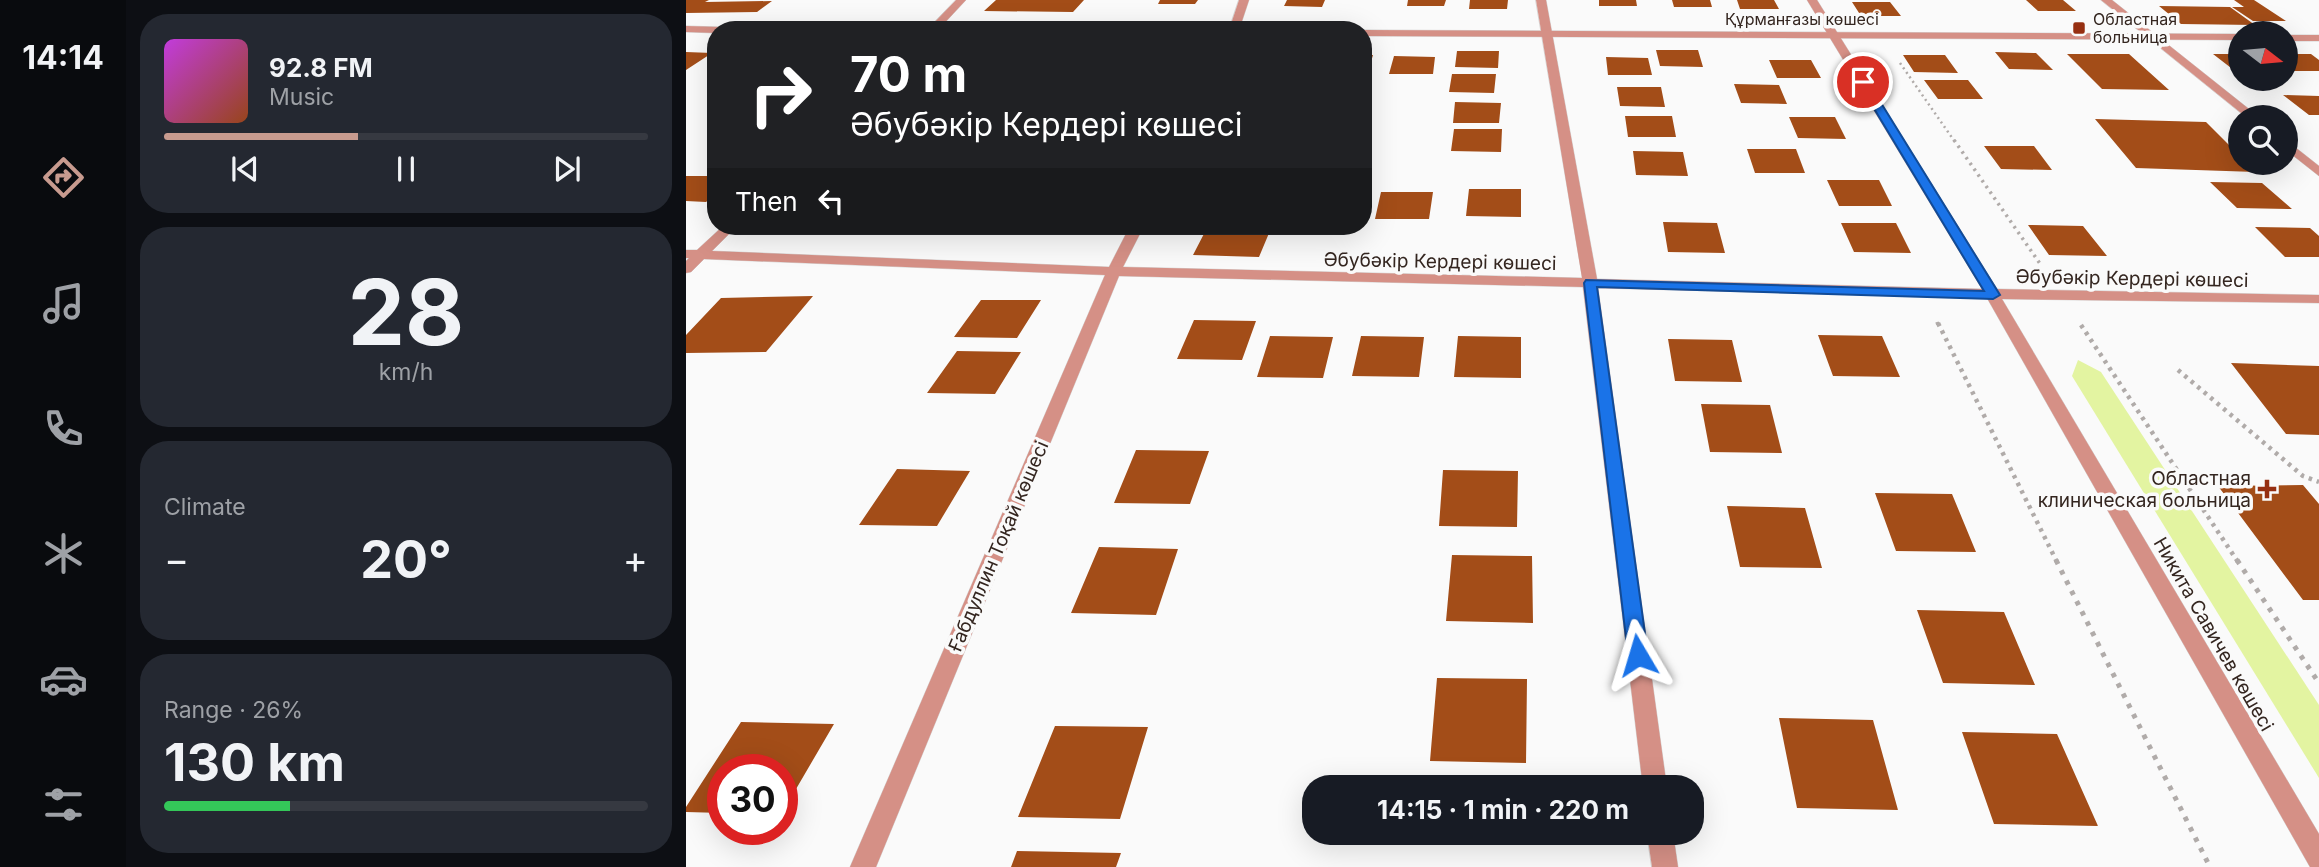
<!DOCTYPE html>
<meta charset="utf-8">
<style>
:root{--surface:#171b24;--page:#242831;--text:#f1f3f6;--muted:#9ea1a6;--line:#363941;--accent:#c89b8f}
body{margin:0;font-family:Inter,sans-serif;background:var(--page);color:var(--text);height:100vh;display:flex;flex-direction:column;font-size:26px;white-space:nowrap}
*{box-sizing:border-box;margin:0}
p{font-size:23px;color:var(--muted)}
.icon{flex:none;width:38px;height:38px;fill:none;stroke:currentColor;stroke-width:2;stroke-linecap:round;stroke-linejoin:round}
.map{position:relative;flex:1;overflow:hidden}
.details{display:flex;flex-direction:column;gap:14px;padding:14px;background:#0d0f14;width:560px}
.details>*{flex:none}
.top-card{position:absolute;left:21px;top:21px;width:665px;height:214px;border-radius:28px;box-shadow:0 7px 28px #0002;background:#202124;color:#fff;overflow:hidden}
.needle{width:46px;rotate:106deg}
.buttons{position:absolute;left:1542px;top:21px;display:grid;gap:14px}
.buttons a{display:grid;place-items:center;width:70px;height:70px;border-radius:50%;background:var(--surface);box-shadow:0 7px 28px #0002;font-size:35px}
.speed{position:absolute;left:21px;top:754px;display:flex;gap:14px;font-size:35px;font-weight:700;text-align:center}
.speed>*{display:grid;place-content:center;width:91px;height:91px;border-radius:50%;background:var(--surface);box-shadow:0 7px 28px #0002;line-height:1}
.speed .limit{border:10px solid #d22;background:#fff;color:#111}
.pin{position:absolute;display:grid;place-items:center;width:60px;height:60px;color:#fff;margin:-30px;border:4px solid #fff;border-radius:50%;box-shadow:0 2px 7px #0007}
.me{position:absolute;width:77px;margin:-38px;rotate:353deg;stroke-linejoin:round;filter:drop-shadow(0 0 5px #0008)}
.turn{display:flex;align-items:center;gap:24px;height:147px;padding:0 28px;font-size:32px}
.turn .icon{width:91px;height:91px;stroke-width:2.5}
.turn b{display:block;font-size:49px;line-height:60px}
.then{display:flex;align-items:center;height:66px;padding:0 28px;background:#0003;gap:14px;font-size:26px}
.big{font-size:52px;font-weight:700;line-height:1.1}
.details .widget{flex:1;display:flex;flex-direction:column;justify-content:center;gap:10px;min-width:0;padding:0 24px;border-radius:28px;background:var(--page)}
.details .dial{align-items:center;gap:0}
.dial b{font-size:91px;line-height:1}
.song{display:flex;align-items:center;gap:21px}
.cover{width:84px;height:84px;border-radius:10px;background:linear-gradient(135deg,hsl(290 70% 55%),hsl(20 70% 35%))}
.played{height:7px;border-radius:4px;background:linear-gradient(90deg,var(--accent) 40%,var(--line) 40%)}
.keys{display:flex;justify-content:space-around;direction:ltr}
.heat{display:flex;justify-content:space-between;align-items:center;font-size:38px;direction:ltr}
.charge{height:10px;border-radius:5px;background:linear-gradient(90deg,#34c759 26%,var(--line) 0)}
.trip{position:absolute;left:616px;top:775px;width:402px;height:70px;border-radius:28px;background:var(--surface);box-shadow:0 7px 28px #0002;font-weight:700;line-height:70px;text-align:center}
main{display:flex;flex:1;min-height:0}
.tab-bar{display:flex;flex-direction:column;width:126px;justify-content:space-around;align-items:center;background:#090b0e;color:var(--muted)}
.tab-bar .icon{width:49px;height:49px}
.tab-bar .selected{color:var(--accent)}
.tab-bar b{font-size:32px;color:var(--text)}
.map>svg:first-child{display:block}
</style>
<main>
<nav class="tab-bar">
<b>14:14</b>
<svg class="icon selected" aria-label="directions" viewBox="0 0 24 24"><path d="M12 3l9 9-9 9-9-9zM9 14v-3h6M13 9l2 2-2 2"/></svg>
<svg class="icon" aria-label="music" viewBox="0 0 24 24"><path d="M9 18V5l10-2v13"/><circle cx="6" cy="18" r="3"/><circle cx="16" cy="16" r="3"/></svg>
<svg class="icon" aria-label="phone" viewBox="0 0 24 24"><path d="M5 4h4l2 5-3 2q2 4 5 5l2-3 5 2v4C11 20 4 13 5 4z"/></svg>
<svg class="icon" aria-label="climate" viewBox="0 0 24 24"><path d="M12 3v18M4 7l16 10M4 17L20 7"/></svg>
<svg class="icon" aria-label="car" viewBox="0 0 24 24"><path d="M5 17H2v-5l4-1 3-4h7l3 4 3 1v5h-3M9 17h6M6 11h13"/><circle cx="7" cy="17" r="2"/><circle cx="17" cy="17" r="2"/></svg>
<svg class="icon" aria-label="filters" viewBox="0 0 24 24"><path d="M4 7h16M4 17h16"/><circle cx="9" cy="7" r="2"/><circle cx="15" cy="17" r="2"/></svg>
</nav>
<section class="details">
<div class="widget">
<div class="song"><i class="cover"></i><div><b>92.8 FM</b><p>Music</p></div></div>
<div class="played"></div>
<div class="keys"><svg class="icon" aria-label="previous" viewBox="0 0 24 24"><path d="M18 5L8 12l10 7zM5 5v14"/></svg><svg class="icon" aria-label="pause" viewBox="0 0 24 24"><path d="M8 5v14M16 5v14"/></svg><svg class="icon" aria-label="next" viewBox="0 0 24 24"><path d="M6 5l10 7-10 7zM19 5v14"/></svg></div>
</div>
<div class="widget dial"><b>28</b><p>km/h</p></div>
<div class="widget"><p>Climate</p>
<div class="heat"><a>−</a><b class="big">20°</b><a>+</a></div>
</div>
<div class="widget"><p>Range · 26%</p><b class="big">130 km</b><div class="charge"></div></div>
</section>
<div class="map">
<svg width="1633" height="867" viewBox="0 0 1633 867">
<rect width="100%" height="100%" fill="#fafafa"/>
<path fill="#e3f4a1" d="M1392 360 1415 372 1633 705V778L1386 376Z"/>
<path fill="#a34d18" d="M0 0H23L19 2 86 1 71 12 0 13Z
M310 0H398L387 12 298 11Z
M474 0H512L509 4H472Z
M601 0H639L636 7 598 6Z
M722 0H760L758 6H721Z
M784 0H822L821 9H783Z
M913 0H950L951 6H913Z
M986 0H1024L1026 7H988Z
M1051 0H1088L1093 9H1054Z
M1340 0H1377L1390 11H1352Z
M1548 0H1568L1600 21H1567L1546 7H1558Z
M1166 2H1204L1215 16H1175Z
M1473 6 1544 7 1569 25 1495 24Z
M970 50H1012L1017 67 974 66Z
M771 51H813L812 68 769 67Z
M0 52 26 53 0 70Z
M1309 52 1350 53 1367 70 1323 69Z
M1381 54H1443L1483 90 1416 89Z
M1527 54H1554V71H1549Z
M1600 54H1625L1633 60V71H1606L1600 66Z
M677 55H687L682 72H677Z
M1217 55H1259L1272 73 1228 72Z
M708 56 749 57 747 74H703Z
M920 57 962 58 966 75H922Z
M1083 60H1125L1135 78H1091Z
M766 74H810L808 93 763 92Z
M1238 80H1282L1297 99H1252Z
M1048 84 1093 85 1101 104 1055 103Z
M931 87H975L979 107 934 106Z
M1597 95 1633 96V115H1623Z
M769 102 815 103 813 123H767Z
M939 116H986L990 137H942Z
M1103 117H1149L1160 139 1112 138Z
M1409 119 1520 122 1554 156V163H1561L1570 172 1450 168Z
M768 129H816L815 152 765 151Z
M1298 146H1348L1366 170 1315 169Z
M1061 149H1110L1119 173H1069Z
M947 151 997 152 1002 176 950 175Z
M0 176H30V194L20 202 0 201Z
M1141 180H1193L1206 206H1153Z
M1524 182 1576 183 1606 209 1551 208Z
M783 189H835V217L780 216Z
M695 192H747L743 219H689Z
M977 222 1031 223 1039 253 982 252Z
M1155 223H1210L1225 253 1168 252Z
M1342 225 1397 226 1421 256 1363 255Z
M522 226H586L573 257 507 255Z
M1569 227 1624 228 1633 236V257H1599Z
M127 296 80 352 0 353V335L35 298Z
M295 300H355L331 338 268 337Z
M508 320 570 321 556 360 491 359Z
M1132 335 1196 336 1214 377 1147 376Z
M584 336 647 337 637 378 571 377Z
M675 336 738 337 733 377 666 376Z
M772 336 835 337V378L768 377Z
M982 339 1046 340 1056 382 989 381Z
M271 351 335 352 309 394 241 393Z
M1545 363 1633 366V435L1600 434Z
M1015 404 1084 405 1096 453 1024 452Z
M450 450 523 451 504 504 428 503Z
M211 469 284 471 251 526 173 525Z
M757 470 832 471 831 527 753 526Z
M1617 485 1633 504V600H1617L1532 486Z
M1189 493 1266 494 1290 552 1210 551Z
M1041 506 1119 508 1136 568 1054 567Z
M413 547 492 549 470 615 385 613Z
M766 555 846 556 847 623 760 621Z
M1231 610 1318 612 1349 685 1257 683Z
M751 678 841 679 840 763 744 761Z
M1093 718 1187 720 1212 810 1111 808Z
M55 722 148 724 96 813V770H37V813L0 812V807Z
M369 726 462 727 434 819 332 817Z
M1276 732 1371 734 1412 826 1308 824Z
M331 851 435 853 430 867H325Z"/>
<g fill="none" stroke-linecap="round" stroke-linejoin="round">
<defs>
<path id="minor" d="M270 0H280L252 30H241Z
M553 0H563L553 30H543Z
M850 0H860L911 279 1296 289 1121 0H1131L1311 289 1633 295V303L1316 299 1633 834V867H1624L1301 298 912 288 981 788H957L897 287 433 276 190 867H164L419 275 18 259 5 272 0 273V261L3 258H0V250H11L37 226H51L26 251 423 267 444 226H458L437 267 896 278Z
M1415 0H1426L1573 117H1560Z
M1600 140 1633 166V176L1600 150Z
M961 833H987L992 867H966Z"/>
<path id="tertiary" d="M0 26 36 27 41 30H30V33L0 32Z
M677 30 1554 34V40L677 36Z
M1600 35H1633V41H1600Z"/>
</defs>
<use href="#minor" stroke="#d6d4d3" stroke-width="1"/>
<use href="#tertiary" stroke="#d6d4d3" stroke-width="1"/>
<path stroke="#b0aba9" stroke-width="2.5" stroke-dasharray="2 3.5" stroke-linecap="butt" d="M1214 63 1269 142"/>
<path stroke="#b0aba9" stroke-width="3.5" stroke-dasharray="2.5 4.5" stroke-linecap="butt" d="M1268 140 1355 265
M1251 322 1252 325"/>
<path stroke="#b0aba9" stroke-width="4.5" stroke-dasharray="3.5 5" stroke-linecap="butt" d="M1252 323 1371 562
M1395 325 1552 562
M1492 370 1617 476 1633 482"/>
<path stroke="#b0aba9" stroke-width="5" stroke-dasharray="4.5 7" stroke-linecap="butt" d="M1370 560 1524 867
M1551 560 1633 683"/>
<use href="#minor" fill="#d59086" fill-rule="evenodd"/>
<use href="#tertiary" fill="#d59086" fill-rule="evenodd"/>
</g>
<path fill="#1a73e8" stroke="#114b97" stroke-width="2" d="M1177 79 1182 82 1314 295 1307 299 911 287 962 655 959 661 952 664 945 661 942 655 898 283 900 280 1298 291 1172 82Z"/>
<g fill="#962f11" stroke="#fafafa" stroke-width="2.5">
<rect x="1386" y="21" width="14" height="14" rx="3.5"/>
<path d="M1577.5 478.5h7v7h7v7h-7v7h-7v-7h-7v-7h7z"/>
</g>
<g text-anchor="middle" stroke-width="7" stroke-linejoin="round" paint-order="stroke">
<g font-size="16" fill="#342620" stroke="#fafafa">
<text x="1116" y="25">Құрманғазы көшесі</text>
</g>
<g font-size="16" fill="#342620" stroke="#fafafa" text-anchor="start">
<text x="1407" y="25">Областная<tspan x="1407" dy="18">больница</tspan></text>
</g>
<g font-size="19" fill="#342620" stroke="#fafafa">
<text transform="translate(754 261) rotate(1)" y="7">Әбубәкір Кердері көшесі</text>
<text transform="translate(1446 278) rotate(1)" y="7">Әбубәкір Кердері көшесі</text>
<text transform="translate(312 546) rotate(-67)" y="7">Ғабдуллин Тоқай көшесі</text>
<text transform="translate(1528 634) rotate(60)" y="7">Никита Савичев көшесі</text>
</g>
<g font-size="19" fill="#342620" stroke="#fafafa" text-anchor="end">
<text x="1565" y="485">Областная<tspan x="1565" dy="22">клиническая больница</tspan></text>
</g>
</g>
</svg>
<div class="buttons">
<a><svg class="needle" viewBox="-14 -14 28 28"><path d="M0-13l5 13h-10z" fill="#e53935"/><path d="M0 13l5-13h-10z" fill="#9ea1a6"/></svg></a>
<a><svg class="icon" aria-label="search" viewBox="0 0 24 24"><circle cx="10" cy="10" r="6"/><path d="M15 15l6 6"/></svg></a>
</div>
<div class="speed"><div class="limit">30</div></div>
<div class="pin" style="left:1177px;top:82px;background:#d93025"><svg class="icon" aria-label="arrive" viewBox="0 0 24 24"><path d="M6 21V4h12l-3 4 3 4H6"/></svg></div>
<svg class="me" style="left:952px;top:655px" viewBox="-20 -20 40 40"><path d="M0-17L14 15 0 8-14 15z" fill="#1a73e8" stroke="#fff" stroke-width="4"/></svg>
<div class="trip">14:15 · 1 min · 220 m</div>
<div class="top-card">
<div class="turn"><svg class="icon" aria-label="right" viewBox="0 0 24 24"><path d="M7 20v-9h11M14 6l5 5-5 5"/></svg><div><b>70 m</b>Әбубәкір Кердері көшесі</div></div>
<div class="then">Then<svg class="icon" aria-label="left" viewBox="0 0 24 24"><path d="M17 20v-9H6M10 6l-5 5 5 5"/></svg></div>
</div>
</div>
</main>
